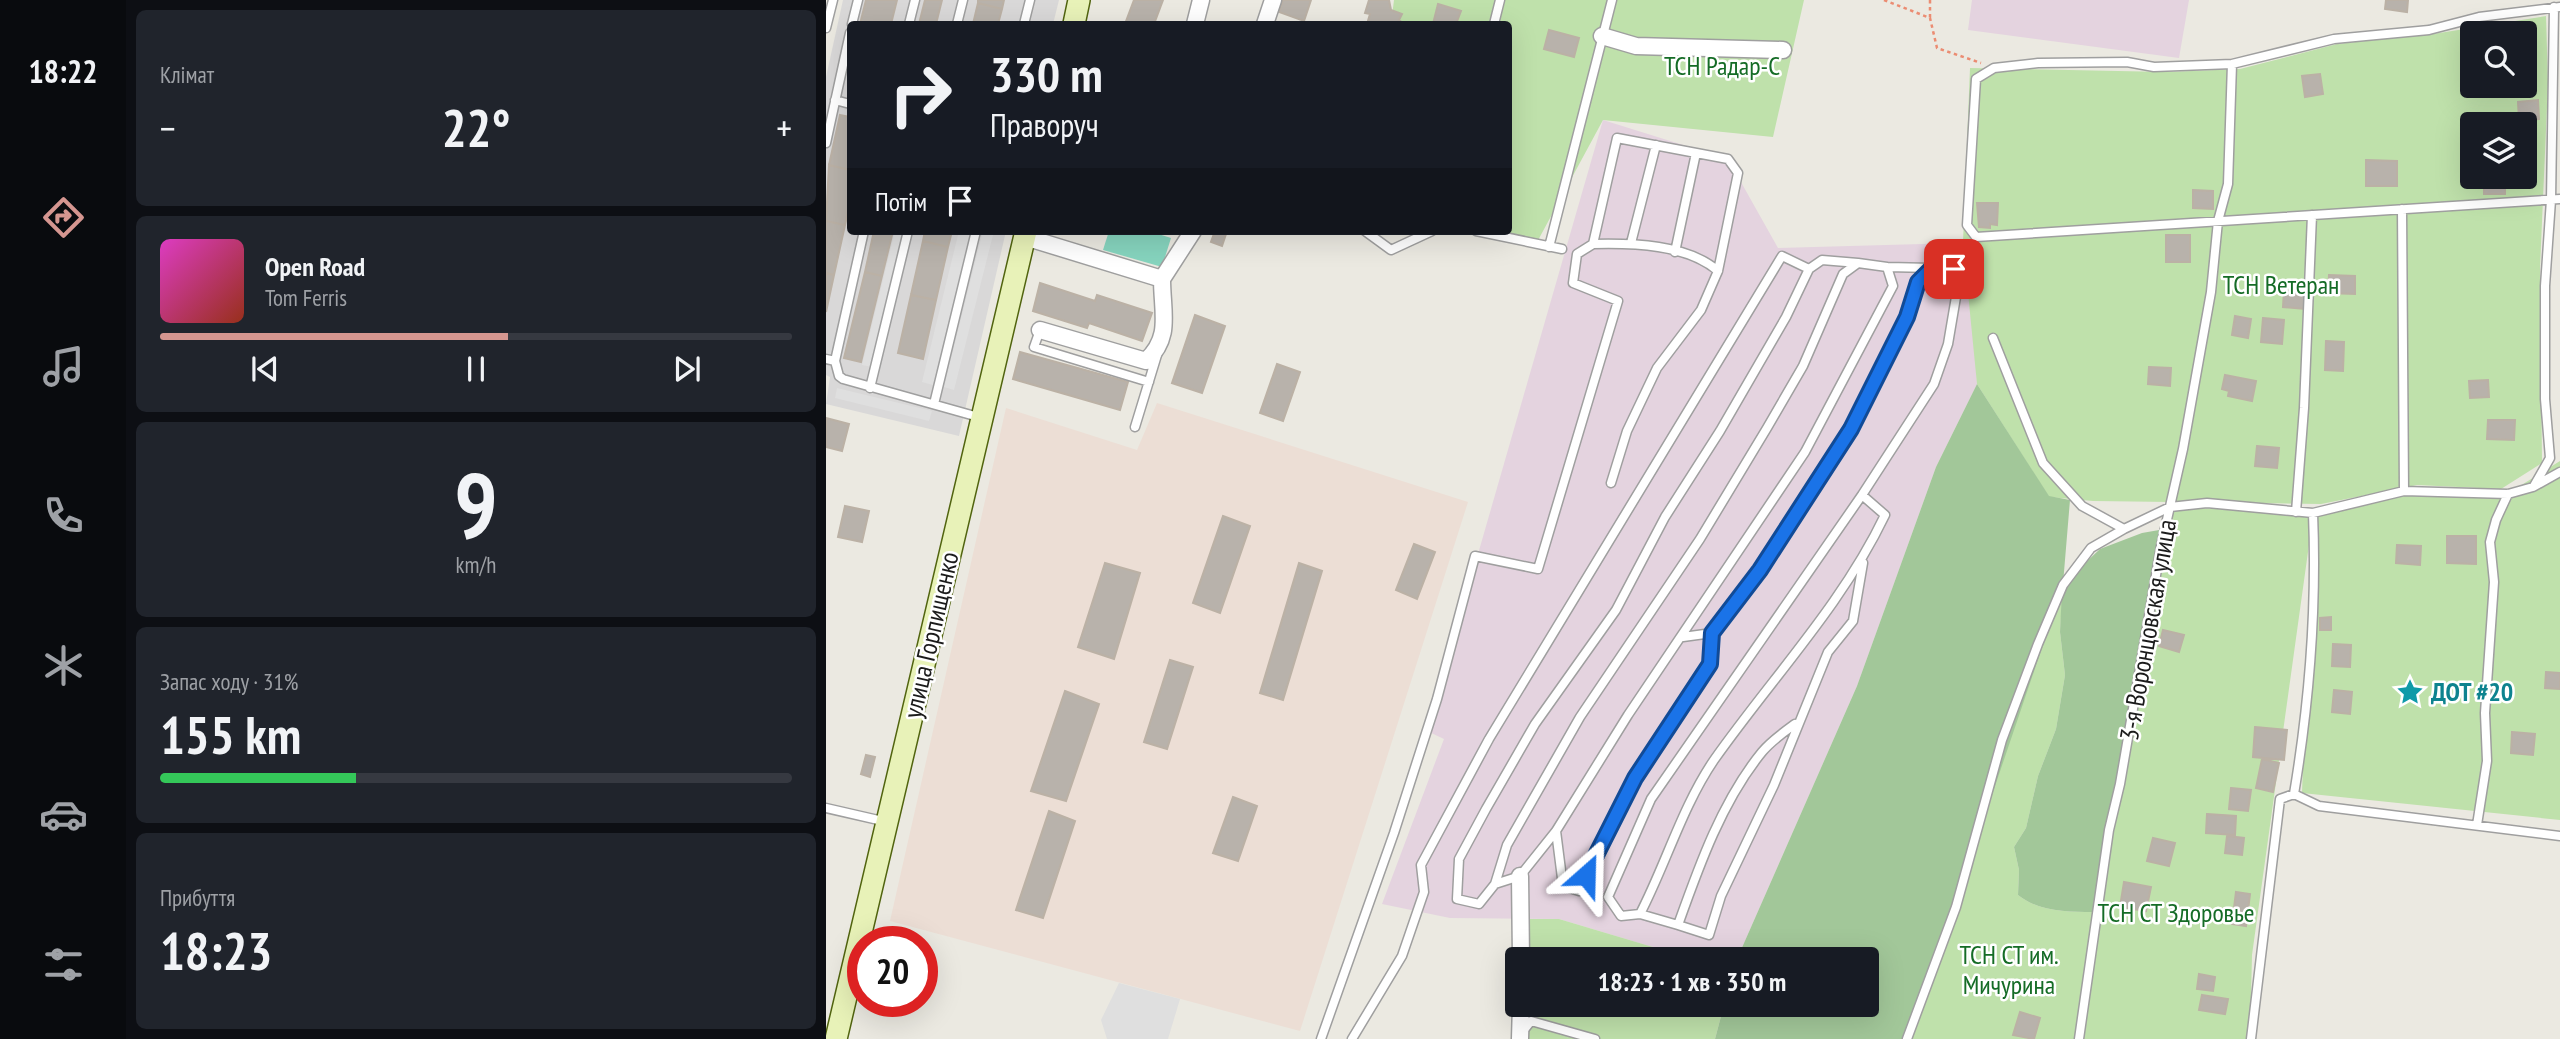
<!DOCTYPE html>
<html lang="uk">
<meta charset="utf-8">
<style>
:root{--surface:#171b24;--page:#20242c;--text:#f1f3f6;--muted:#9ea1a6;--line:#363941;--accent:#d59690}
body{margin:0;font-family:"PT Sans Narrow",sans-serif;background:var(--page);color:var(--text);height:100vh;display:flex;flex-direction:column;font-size:26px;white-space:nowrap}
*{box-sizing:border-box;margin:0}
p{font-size:23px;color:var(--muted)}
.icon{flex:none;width:38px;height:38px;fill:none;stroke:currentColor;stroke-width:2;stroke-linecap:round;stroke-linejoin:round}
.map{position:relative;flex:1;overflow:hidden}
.drawer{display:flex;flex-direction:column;gap:10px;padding:10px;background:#0d0f14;width:700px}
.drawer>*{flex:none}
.guide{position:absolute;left:21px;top:21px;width:665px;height:214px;border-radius:7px;box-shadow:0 7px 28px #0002;background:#171b24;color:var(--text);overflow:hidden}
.fabs{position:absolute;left:1634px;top:21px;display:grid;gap:14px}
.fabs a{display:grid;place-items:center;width:77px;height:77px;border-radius:7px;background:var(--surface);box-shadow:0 7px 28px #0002;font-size:35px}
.speed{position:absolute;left:21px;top:926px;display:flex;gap:14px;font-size:35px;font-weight:700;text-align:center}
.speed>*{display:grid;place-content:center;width:91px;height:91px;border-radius:50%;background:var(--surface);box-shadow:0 7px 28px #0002;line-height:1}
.speed .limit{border:10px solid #d22;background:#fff;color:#111}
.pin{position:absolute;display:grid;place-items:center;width:60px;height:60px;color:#fff;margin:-30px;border-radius:14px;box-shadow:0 4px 10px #0006}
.me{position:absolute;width:77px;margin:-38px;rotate:25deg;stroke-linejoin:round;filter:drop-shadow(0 0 5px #0008)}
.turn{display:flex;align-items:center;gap:24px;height:147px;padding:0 28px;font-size:32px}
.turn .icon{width:91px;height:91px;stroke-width:2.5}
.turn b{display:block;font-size:49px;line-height:60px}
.then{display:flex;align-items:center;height:66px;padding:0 28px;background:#0003;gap:14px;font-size:26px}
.big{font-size:52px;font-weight:700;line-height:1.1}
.drawer .tile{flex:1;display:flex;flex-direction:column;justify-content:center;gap:10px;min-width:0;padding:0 24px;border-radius:10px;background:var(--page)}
.drawer .dial{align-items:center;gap:0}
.dial b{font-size:91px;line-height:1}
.song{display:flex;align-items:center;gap:21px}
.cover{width:84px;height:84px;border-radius:10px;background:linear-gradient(135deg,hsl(310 70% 55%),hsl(10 70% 35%))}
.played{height:7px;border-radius:4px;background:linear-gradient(90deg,var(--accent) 55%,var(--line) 55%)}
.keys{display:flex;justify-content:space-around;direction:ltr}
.heat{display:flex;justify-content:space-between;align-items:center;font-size:38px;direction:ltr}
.charge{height:10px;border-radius:5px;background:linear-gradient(90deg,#34c759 31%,var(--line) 0)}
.trip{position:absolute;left:679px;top:947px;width:374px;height:70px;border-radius:7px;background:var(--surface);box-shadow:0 7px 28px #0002;font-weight:700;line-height:70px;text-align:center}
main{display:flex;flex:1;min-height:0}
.menu{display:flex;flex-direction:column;width:126px;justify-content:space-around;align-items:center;background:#090b0e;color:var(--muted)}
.menu .icon{width:49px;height:49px}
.menu .on{color:var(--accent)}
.menu b{font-size:32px;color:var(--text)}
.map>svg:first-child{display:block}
</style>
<main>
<nav class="menu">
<b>18:22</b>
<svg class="icon on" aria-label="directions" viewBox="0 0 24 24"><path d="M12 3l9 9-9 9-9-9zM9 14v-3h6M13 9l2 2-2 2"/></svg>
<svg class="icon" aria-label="music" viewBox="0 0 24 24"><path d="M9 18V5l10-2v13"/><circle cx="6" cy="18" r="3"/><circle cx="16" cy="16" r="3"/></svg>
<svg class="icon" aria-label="phone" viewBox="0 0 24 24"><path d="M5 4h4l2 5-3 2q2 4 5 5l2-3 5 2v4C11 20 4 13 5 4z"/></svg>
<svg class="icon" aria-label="climate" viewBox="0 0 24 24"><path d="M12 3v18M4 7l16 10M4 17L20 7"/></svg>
<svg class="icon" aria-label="car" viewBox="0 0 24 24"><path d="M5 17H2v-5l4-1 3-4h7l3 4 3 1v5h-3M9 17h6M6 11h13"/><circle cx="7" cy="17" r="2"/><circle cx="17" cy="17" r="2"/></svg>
<svg class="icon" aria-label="filters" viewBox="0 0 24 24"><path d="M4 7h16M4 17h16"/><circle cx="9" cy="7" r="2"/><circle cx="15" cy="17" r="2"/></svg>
</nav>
<section class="drawer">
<div class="tile"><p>Клімат</p>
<div class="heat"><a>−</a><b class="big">22°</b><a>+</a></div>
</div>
<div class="tile">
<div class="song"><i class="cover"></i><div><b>Open Road</b><p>Tom Ferris</p></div></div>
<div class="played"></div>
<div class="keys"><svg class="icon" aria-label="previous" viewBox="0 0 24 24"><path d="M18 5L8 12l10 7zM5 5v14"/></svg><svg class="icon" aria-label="pause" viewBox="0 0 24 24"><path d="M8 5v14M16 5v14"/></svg><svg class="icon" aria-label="next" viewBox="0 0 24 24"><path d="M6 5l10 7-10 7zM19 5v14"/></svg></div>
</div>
<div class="tile dial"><b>9</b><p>km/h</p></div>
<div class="tile"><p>Запас ходу · 31%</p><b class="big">155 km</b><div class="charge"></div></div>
<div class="tile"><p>Прибуття</p><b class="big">18:23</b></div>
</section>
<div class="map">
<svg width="1734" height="1039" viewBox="0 0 1734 1039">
<rect width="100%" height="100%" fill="#ebe9e1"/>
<path fill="#d9d8d8" d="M17 0H233L227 24H24V231H180L133 436 0 404 4 377 0 375V77Z"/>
<path fill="#e4d3df" d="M1146 0H1363L1353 58 1142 30Z
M777 120 902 159 952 248 1132 243 1146 278 1151 384 1110 467 1031 686 911 959H867L733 919 624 918 556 904 618 739 601 731Z"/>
<path fill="#ecded5" d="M331 403 642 502 474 1031 64 921 180 408 311 450Z"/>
<path fill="#bfe1ab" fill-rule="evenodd" d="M568 0H978L947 137 777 120 710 244 668 231H682V24H565Z
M1720 16 1722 83 1714 268 1716 463 1675 489 1591 485 1495 504 1267 501 1223 497 1151 384 1137 242 1144 68 1341 72 1414 69 1511 44 1607 34ZM1647 33H1699V86H1647ZM1647 124H1699V177H1647Z
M1734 461V820L1476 793 1486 523 1426 955 1424 1039H1253L1267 941 1344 507 1487 513 1578 491 1681 494Z
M1237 585 1234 632 1239 675 1230 729 1212 776 1200 828 1188 847 1193 870 1192 895C1213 912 1241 912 1267 912L1249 1039H1081Z
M701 919H733L867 959H699Z
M697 1005H898L889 1039H694Z"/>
<path fill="#a2c799" d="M1151 384 1223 496 1244 500 1237 584 1274 549 1316 533 1339 529 1267 912C1241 912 1213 912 1192 895L1193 870 1188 847 1200 828 1212 776 1230 729 1239 675 1234 632 1236 589 1083 1039H889L898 1005 1041 1004V959H911L1031 686 1110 467Z"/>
<path fill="#86d4be" d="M283 231H323L345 238 336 267 277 250Z"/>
<path fill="#dfdfdf" d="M69 231H79L46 367 36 365Z
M133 231H145L107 385 96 382Z
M157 231H168L128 390 118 387Z
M11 388 106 411 103 421 9 398Z
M293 983 354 999 342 1039H281L275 1020Z"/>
<path fill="#b8b2ab" stroke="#bbb1a5" stroke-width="2" d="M40 0H71L65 24H34Z
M99 0H116L110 24H93Z
M152 0H178L176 9 152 3Z
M308 0H337L328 24H299Z
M457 0H485L478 21 453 12Z
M543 0H563L565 10 576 14 573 20 578 24H541L544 14 539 13Z
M1560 0H1582L1581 12 1559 9Z
M152 3 176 9 172 24H147Z
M612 4 635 11 630 24H607Z
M723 30 753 38 748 57 718 49Z
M1699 68H1705L1707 89 1686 91V86H1699Z
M1494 74 1497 94 1479 97 1476 76Z
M1712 100 1713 119 1693 120 1692 102Z
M14 115 24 117V170L3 165Z
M1540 160 1571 161V186H1540Z
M3 165 24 170V203L19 225 0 221Z
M1658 177H1679V194H1658Z
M1367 190 1387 191V209L1367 208Z
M1151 203H1172L1171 225 1164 224V228L1153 227Z
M0 221 19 225 8 275 0 273Z
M48 231H67L56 276 39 272Z
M99 231H126L122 247 97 241Z
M389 231H401L396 246 385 242Z
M1340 235H1364V262H1340Z
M97 241 122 247 110 300 85 295Z
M39 272 56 276 35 362 18 358Z
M0 273 8 275 0 312Z
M1503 275 1529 276V294L1502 293Z
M214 283 269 301 271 295 326 313 316 341 263 323 261 328 207 311Z
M1458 289 1480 291 1479 309 1457 307Z
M85 295 110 300 97 359 72 353Z
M369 315 399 326 376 393 346 383Z
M1409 316 1425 319 1422 338 1406 335Z
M1437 318 1458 320 1456 344 1435 342Z
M1500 341 1518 342 1517 371 1499 370Z
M194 352 302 382 294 410 187 379Z
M451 364 474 372 457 421 434 413Z
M1323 367 1345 368 1344 386 1322 384Z
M1399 375 1430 381 1426 401 1402 396 1403 391 1396 389Z
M1662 380 1663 397 1644 398 1643 381Z
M0 418 23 424 16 451 0 447Z
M1662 420H1689L1688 440 1661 439Z
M1431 446 1453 448 1451 468 1429 466Z
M19 506 43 511 36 542 12 537Z
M397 516 424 526 394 613 367 603Z
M1621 536H1650V564L1621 563Z
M588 544 609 552 591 599 570 590Z
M1571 545 1595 546 1594 565 1570 563Z
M279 563 314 573 288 659 252 647Z
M473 563 496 571 457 700 434 693Z
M1505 617V630H1494V618Z
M1337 630 1358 635 1353 652 1333 646Z
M1507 644 1525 645 1524 667 1506 666Z
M344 660 367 667 341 749 318 742Z
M1720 672 1734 673V689L1719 688Z
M1508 690 1526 692 1524 714 1506 712Z
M239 691 273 704 240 801 205 791Z
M1429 727 1461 730 1458 760 1427 757Z
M1686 732 1709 734 1707 755 1685 753Z
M40 755 49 757 44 777 35 774Z
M1436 759 1453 763 1447 792 1430 788Z
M1405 788 1425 790 1422 811 1403 809Z
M407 797 431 806 412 861 387 853Z
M223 811 249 821 217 918 190 910Z
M1381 814 1410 816 1409 835 1380 833Z
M1401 836 1418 838 1416 855 1399 853Z
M1327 838 1349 843 1343 866 1321 861Z
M1298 882 1325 887 1320 911 1294 907Z
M1410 892 1424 894 1420 926 1406 924Z
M1373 974 1389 977 1387 991 1371 989Z
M1376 995 1402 999 1399 1014 1373 1010Z
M702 1004H725L723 1016 701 1013Z
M1194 1012 1214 1018 1208 1039 1187 1035Z"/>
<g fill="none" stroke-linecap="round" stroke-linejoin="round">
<defs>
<path id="lane" d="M1734 7 1653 17 1603 30 1508 39 1406 64 1328 67 1301 62 1212 63 1168 68 1150 79 1141 225 1150 237 1734 199
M26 24 32 0
M83 24 89 0
M131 24 137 0
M198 24 204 0
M668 24 674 0
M0 28 7 0
M9 100 24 104
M0 143 24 33
M1576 209 1578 491
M539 231 565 250 606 231
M650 231 736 249
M805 243 830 145
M767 244C806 243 861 244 892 271
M723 247 786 0
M849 252 870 153
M1061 267 1106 268
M983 269 996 260 1032 263
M214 330 208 347 323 382
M1167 338 1217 463 1256 506 1298 529 1344 507 1381 503 1487 513 1578 491 1682 494 1707 487 1734 472
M0 359 9 361 13 376 17 379 156 418
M9 361 38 231
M44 388 82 231
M108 404 150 231
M309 427 331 355
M1708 486 1724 458 1719 399V286L1725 200 1728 7
M1470 512 1478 408 1486 215
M857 637 886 633
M1468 794C1484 698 1491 610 1487 513
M1468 794 1493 806 1734 836
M0 808 61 822
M1651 825 1661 761 1659 713 1668 582 1664 542 1670 520 1682 494
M669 884 694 876 730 831
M814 914 852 925C873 866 896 801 936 752 945 741 958 732 969 724
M852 925 883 935 895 896 948 785 1002 652 1027 621 1037 563
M697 1031 705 1021 769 1039
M495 1039 568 833 611 699 649 556 712 569 792 301 747 283 751 254 767 244 791 138 902 159 912 173 892 271 875 310 831 368 801 431 785 483
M526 1039 576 956 598 892 595 865 663 739 956 256 983 269 960 317 894 431 839 517 790 610 709 724 660 809 633 859 631 899 653 904 669 884 681 845 754 717 874 539 941 428 977 366 1017 274 1032 263 1061 267 1067 286 979 452 802 715 730 831 737 886 753 891 809 778 884 664 886 633 934 570 1025 429 1081 317 1092 282 1106 268 1128 269 1131 291 1122 344 1108 384 1036 495 825 799 782 897 795 916 814 914C840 864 856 807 888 760 945 679 1016 605 1059 515L1036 495
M1081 1039 1130 907 1176 740 1212 644 1237 585 1265 548 1298 529
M1253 1039 1283 830 1294 784 1335 546 1357 449 1385 292 1392 221 1402 184 1406 64
M1425 1039 1454 799 1468 794"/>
<path id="street" d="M369 24 375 0
M439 24 447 0
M776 36 810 46 957 50
M199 237 336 279C336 313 346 337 320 361L214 330
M336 279 367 231
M694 876 695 959
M694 1039 695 1004"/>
<path id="secondary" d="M248 24 253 0
M10 1039 200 231"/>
</defs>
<use href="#lane" stroke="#9f9f9f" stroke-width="11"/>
<use href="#street" stroke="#9f9f9f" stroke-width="19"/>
<use href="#secondary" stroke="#51640f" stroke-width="24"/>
<path stroke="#eb8c72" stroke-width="2.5" stroke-dasharray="3.5 3.5" stroke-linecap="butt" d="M1058 0 1104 18 1111 48 1155 63
M1104 0V18"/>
<use href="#lane" stroke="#fff" stroke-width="8"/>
<use href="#street" stroke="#fff" stroke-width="16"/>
<use href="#secondary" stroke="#e8f2b8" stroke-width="21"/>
</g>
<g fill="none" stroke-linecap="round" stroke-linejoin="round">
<defs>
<path id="route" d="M760 875 809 778 884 664 886 633 934 570 1025 429 1081 317 1092 282 1106 268 1128 269"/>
</defs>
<use href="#route" stroke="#114b97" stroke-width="18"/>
<use href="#route" stroke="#1a73e8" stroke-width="12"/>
</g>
<defs>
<symbol id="sight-bare" viewBox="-9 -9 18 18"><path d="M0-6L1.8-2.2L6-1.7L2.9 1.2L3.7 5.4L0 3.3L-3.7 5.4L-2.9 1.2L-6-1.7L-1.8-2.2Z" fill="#0f9aa8" stroke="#fff" stroke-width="2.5" paint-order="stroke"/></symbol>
</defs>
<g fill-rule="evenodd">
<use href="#sight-bare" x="1565" y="673" width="38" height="38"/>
</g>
<g text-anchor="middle" stroke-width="5" stroke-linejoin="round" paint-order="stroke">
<g font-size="26" fill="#156c26" stroke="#fff">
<text x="896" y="75">ТСН Радар-С</text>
<text x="1455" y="294">ТСН Ветеран</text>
<text x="1350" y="922">ТСН СТ Здоровье</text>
<text x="1183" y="964">ТСН СТ им.<tspan x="1183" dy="30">Мичурина</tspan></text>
</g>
<g font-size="26" fill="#1b1b1b" stroke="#fff">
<text transform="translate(1322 630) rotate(-80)" y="9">3-я Воронцовская улица</text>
<text transform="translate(105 635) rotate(-77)" y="9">улица Горпищенко</text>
</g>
<g font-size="26" font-weight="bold" fill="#0d838f" stroke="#fff" text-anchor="start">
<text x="1605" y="701">ДОТ #20</text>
</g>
</g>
</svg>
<div class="fabs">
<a><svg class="icon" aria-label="search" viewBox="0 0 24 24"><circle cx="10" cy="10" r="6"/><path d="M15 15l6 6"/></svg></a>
<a><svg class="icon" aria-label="layers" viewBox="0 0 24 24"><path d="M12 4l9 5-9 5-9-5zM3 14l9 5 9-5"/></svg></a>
</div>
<div class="speed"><div class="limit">20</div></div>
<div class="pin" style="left:1128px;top:269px;background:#d93025"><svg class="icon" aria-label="arrive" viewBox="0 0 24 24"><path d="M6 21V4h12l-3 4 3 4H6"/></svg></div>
<svg class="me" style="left:760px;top:875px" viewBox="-20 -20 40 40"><path d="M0-17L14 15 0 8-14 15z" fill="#1a73e8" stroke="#fff" stroke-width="4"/></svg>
<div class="trip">18:23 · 1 хв · 350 m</div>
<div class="guide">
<div class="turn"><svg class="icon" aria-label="right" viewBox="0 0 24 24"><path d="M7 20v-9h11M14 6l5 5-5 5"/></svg><div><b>330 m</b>Праворуч</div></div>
<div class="then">Потім<svg class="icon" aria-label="arrive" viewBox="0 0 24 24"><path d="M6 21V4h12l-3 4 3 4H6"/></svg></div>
</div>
</div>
</main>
